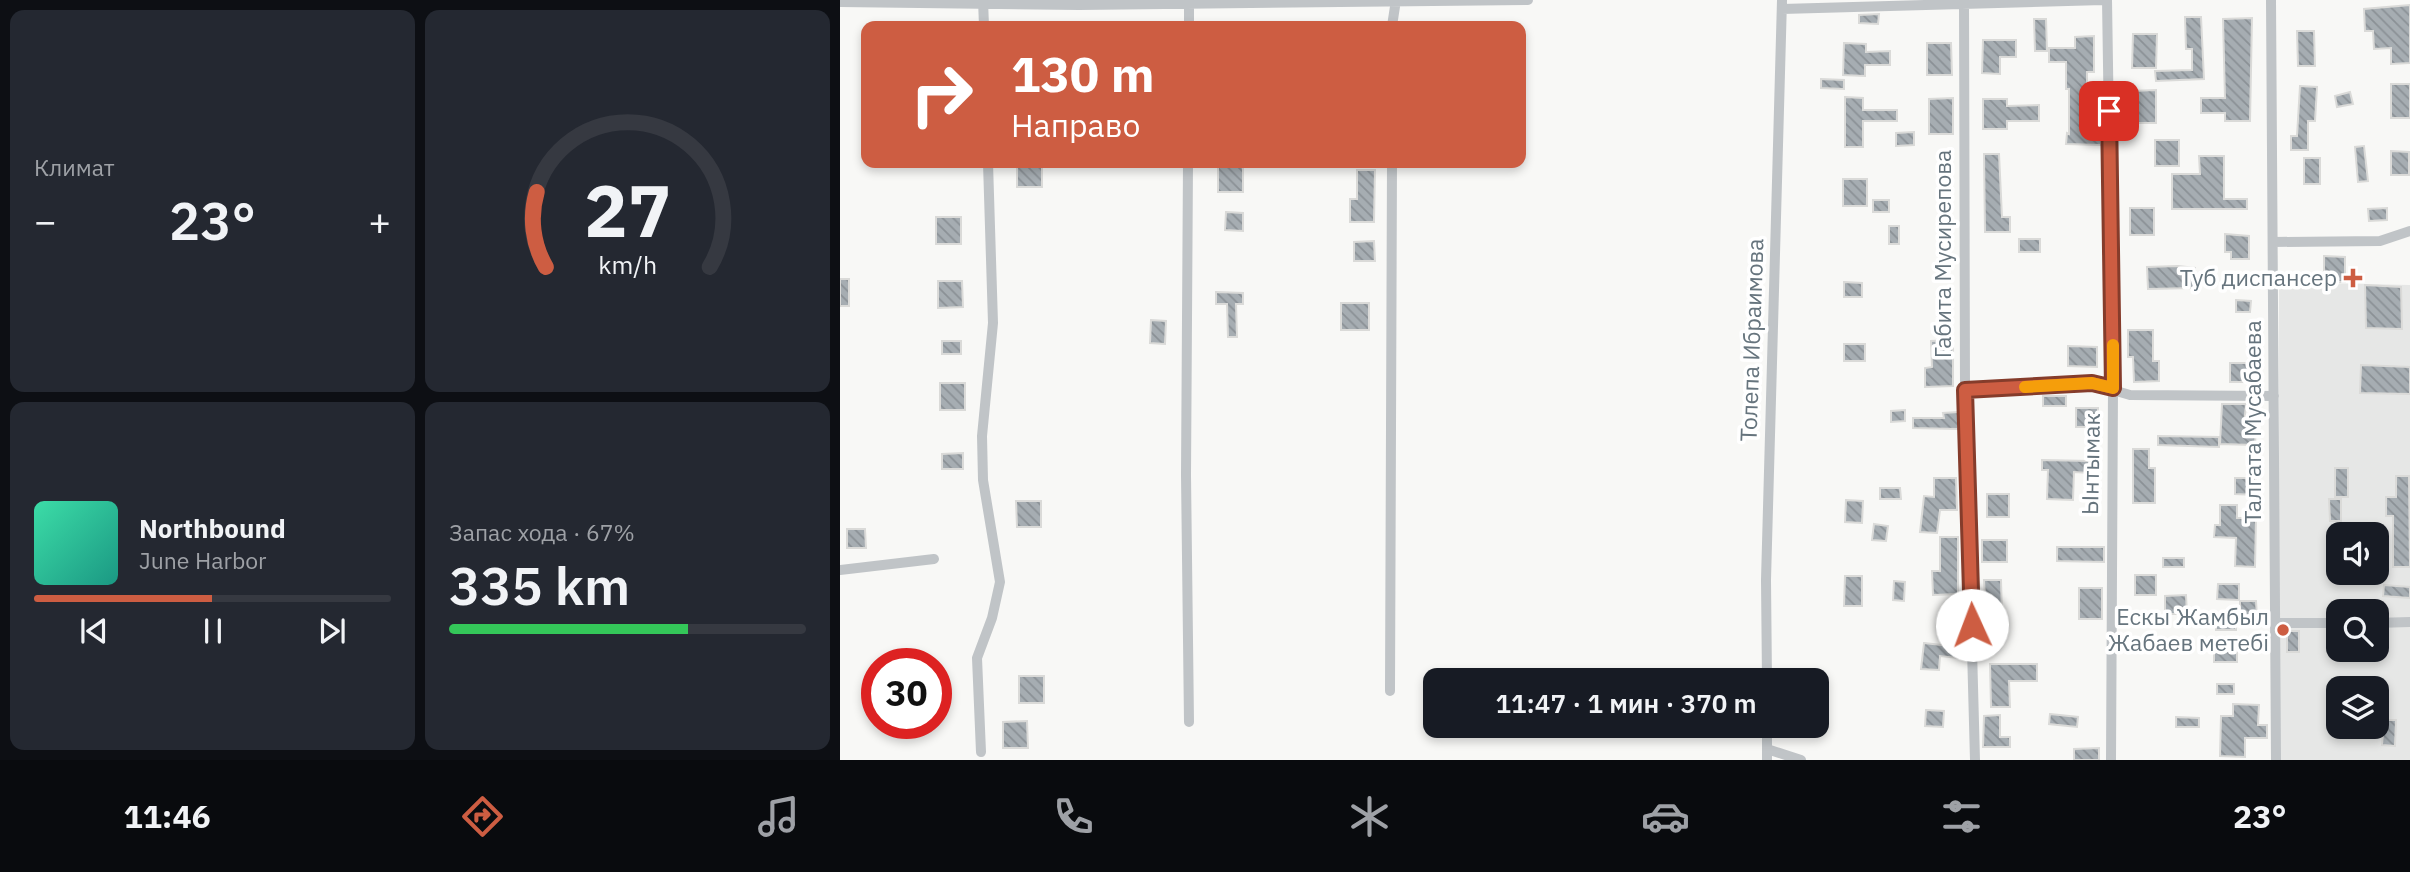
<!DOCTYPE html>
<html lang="ru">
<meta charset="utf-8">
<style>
:root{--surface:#171b24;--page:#242831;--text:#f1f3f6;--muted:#9ea1a6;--line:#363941;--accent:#cd5d42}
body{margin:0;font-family:"IBM Plex Sans",sans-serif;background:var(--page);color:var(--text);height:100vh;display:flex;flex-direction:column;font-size:26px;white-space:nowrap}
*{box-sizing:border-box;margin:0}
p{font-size:23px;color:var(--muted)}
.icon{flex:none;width:38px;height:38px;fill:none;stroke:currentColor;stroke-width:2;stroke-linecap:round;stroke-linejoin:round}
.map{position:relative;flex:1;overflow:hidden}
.sheet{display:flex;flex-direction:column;gap:10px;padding:10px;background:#0d0f14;width:840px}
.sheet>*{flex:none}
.top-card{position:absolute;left:21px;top:21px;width:665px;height:147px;border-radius:14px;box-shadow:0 4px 10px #0003;background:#cd5d42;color:#fff;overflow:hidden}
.tools{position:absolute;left:1486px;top:522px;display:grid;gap:14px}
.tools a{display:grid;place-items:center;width:63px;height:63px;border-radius:14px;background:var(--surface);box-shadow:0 4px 10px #0003;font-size:35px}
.speed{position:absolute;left:21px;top:648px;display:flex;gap:14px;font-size:35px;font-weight:700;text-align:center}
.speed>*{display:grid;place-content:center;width:91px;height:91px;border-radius:50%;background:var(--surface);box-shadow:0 4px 10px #0003;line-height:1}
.speed .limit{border:10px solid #d22;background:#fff;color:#111}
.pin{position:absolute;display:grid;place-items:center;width:60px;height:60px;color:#fff;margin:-30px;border-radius:14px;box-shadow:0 4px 10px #0006}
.me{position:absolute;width:77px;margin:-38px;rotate:358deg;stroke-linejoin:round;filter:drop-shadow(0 0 5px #0008)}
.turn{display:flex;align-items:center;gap:24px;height:147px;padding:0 35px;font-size:32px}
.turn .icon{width:91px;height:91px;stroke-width:2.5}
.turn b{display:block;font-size:49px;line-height:60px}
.big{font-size:52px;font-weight:600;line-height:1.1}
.sheet .widget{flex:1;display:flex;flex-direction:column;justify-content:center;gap:10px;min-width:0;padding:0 24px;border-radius:14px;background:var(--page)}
.sheet .dial{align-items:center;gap:0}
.dial svg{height:182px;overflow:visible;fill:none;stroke:var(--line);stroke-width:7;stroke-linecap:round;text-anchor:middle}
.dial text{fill:var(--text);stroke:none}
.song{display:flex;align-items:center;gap:21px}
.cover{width:84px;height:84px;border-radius:10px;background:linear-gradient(135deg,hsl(160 70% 55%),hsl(170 70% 35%))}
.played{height:7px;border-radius:4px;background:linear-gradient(90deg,var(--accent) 50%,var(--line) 50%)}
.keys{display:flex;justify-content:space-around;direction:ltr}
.heat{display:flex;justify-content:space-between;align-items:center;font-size:38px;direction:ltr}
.charge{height:10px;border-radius:5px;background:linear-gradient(90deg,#34c759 67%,var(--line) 0)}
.sheet .tiles{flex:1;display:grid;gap:10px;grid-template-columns:repeat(2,1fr)}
.trip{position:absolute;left:583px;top:668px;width:406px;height:70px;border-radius:14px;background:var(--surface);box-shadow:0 4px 10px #0003;font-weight:600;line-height:70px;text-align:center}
.tab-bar{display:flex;height:112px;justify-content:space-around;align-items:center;background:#090b0e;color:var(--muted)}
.tab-bar .icon{width:49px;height:49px}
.tab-bar .on{color:var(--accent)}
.tab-bar b{font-size:32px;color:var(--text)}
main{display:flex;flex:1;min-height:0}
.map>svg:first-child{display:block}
</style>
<main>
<section class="sheet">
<div class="tiles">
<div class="widget"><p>Климат</p>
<div class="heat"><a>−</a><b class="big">23°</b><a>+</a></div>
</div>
<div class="widget dial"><svg viewBox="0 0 100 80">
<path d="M14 69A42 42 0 1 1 86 69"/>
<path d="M14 69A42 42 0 0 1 10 36" stroke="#cd5d42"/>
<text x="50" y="56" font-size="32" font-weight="700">27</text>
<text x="50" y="72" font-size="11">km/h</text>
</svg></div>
<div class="widget">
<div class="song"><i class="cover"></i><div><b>Northbound</b><p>June Harbor</p></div></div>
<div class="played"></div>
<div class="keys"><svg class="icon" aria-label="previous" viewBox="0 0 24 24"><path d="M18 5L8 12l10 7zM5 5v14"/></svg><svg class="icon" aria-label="pause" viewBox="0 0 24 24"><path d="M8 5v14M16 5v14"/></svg><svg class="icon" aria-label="next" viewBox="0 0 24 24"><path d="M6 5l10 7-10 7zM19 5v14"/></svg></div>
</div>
<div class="widget"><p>Запас хода · 67%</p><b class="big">335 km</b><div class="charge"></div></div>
</div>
</section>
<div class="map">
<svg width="1570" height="760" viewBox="0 0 1570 760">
<defs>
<pattern id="building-back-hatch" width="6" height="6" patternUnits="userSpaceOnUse" patternTransform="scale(1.75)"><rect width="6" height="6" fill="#a6adb2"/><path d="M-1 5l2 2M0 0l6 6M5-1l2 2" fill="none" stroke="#8b9196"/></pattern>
</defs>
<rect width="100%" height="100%" fill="#f8f8f6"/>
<path fill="#e6e7e6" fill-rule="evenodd" d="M1439 282 1570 285V760H1439ZM1498 534H1536V572H1498ZM1498 611H1536V649H1498ZM1498 688H1536V726H1498Z"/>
<path fill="url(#building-back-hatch)" stroke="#dadad8" stroke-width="2" d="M1570 5V63L1551 64V48L1534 49 1533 31H1525L1524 9Z
M1039 14 1038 24 1019 23V15Z
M1345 17H1361L1364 79 1316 81 1315 71 1352 70V49H1346Z
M1412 18 1410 121H1385V113H1361V98H1385L1383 19Z
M1194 19H1206L1207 51H1195Z
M1457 31H1474L1475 66H1458Z
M1293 34H1317L1316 68H1292Z
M1254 36V72H1247V99H1254V134H1261V145L1226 144 1227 133 1229 134V89H1226V62H1209V48H1235V37Z
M1143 40H1176V57H1160V74L1142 73Z
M1004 43 1026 44V52L1050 51V65H1025V76L1003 75Z
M1087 43H1111L1112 75H1087Z
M981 79 1004 80V89L981 88Z
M1551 84H1570V118H1551Z
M1460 86 1477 87 1475 121H1468V150H1451V136H1457Z
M1316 90V123H1291V91Z
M1510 92 1513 104 1497 107 1495 96Z
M1005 97 1023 98V110H1057V121H1023V147H1005Z
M1113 98V134H1089V99Z
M1143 99H1167V106L1199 105V121H1167V129H1143Z
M1074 132V145L1056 146V133Z
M1315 140H1339V166H1315Z
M1524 146 1528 181 1518 182 1515 147Z
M1551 151 1569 152V175H1551Z
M1144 154H1159L1162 217H1170V232H1145Z
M1359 156H1384V199H1407V209H1332V174H1360Z
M1464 158H1480V184H1464Z
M177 163H202V187H177Z
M378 166H403V192H378Z
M517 170H535L534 222H510V199H517Z
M1003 179H1027V206H1003Z
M1033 200H1049V212H1033Z
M1290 208H1314V235H1290Z
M1547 208V220L1529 221 1528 209Z
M386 212 403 213V231L385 230Z
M96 217H121V244H96Z
M1049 226H1059V244H1049Z
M1385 234 1409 236V259H1391V252H1385Z
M1179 239H1200V252H1179Z
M534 241 535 261H514V242Z
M1484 256 1505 257V282H1484Z
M1338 266 1355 268V288L1308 289 1307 267Z
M0 279H9V306H0Z
M98 281H122L123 307 98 308Z
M1004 282 1022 283V297H1004Z
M1525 285 1561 287 1562 329 1526 328Z
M376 292 403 293V304H396L397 337H388L387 304H376Z
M1396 300 1411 301 1410 312H1396Z
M501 303H529V330H501Z
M311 320 326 321 325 344 310 343Z
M1288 330H1313V361H1319V381L1294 382 1293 357H1288Z
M1113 340V386L1085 387V368L1092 367 1091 341Z
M102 341H121V354H102Z
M1004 344H1025V361H1004Z
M1228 346 1257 347V367L1228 366Z
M1390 363H1413V382H1390Z
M1521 365 1570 367V394L1520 393Z
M100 383H125V410H100Z
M1203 396H1226V406H1203Z
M1382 404H1406L1404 425H1416L1415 445 1380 444Z
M1236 408H1258V427H1236Z
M1065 410V421L1051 422V411Z
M1118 412V429L1073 428V418H1104L1103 413Z
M1318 436 1379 437V447L1318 445Z
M1293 449H1309V468H1315V503H1293Z
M123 453V469H102V454Z
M1202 460 1250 461V473L1234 472 1233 500 1207 499 1208 470H1202Z
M1495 468H1508V497H1495Z
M1556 476H1569L1570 567H1553V516H1546V497H1556Z
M1094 478H1116L1117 510H1100L1097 533 1080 532 1084 496 1094 497Z
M1395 478H1416V495L1395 494Z
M1040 488H1060L1061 499H1040Z
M1147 494H1169V517H1147Z
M1489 499H1501V521H1490Z
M1006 500 1023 501 1022 523 1005 522Z
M176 501H201V527H177Z
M1380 505H1397V518H1416L1415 567 1395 566 1396 538 1374 537 1375 525H1380Z
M1034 524 1048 526 1046 541 1032 540Z
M7 529H25L26 548H7Z
M1100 537H1118V594L1093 595 1092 571H1100Z
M1142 540H1167V562H1142Z
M1217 547H1264V562L1217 561Z
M1323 558H1344V567H1323Z
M1295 575H1316V595H1295Z
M1005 576H1022V606H1004Z
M1144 580H1161L1162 615 1146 614Z
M1054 581 1065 582 1064 601 1053 600Z
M1378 584H1399V600L1377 599Z
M1544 585 1570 587V598L1543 596Z
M1239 588H1262V619H1239Z
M1346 595 1347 614H1325V596Z
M1400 601H1416L1417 617H1400Z
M1376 620H1396V630H1376Z
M1447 631H1459V652H1447Z
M1084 643 1119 647 1118 658 1100 656 1099 670 1081 669Z
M1374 651H1397V662H1374Z
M1150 664H1197V681H1169L1170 707H1151Z
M179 676H204V703H179Z
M1377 684H1394V694H1377Z
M1393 704 1419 705 1418 725H1427V738H1405V757L1380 756 1381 716H1393Z
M1086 710 1104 711 1103 727 1085 726Z
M1210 714 1238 717 1237 727 1209 724Z
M1160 715V737H1170V747H1143L1144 716Z
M1336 717 1359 718V727H1336Z
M1544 720H1556L1555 746 1542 745Z
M187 721 188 748H163V722Z
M1259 748V760H1234V749Z"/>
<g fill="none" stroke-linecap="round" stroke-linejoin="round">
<path stroke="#c0c4c7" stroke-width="10" d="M143 0 144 26
M1124 0 1125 390 1135 760
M1267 0 1273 388 1271 760
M1431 0 1436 760
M0 2 239 5 688 0
M942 9 1263 0
M349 26V0
M552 26 556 0
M348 163 346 475 349 722
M1434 242 1540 241 1570 231
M1125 390 1252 383 1273 388
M1273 390 1290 395 1434 396
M0 570 94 559
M1435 623H1498
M1536 623 1570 622
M927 681 926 580 942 0
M550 691 552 163
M927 726V760
M927 749 961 760
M141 752 137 658 152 618 160 582 143 480 142 436 153 323 148 163"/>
</g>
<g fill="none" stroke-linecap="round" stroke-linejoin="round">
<defs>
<path id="route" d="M1132 625 1125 390 1252 383 1273 388 1269 111"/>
</defs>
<use href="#route" stroke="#853c2b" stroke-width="18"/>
<use href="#route" stroke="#cd5d42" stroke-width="12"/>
<path stroke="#f59e0b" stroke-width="12" d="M1185 387 1252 383 1273 388V345"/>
</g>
<g fill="#cd5d42" stroke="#fff" stroke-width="2.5">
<path d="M1509.5 267.5h7v7h7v7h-7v7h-7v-7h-7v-7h7z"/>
<circle cx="1443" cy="630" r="7"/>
</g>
<g text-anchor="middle" stroke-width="7" stroke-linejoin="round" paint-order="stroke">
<g font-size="23" fill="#66747d" stroke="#fff">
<text transform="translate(1103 254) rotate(-90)" y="8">Габита Мусирепова</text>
<text transform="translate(912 340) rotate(-88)" y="8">Толепа Ибраимова</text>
<text transform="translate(1413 422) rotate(-90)" y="8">Талгата Мусабаева</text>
<text transform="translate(1251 464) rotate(-89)" y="8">Ынтымак</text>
</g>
<g font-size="23" fill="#66747d" stroke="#fff" text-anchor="end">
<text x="1497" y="286">Туб диспансер</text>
<text x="1429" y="625">Ескы Жамбыл<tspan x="1429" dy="26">Жабаев метебі</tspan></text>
</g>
</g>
</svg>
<div class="tools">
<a><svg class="icon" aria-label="sound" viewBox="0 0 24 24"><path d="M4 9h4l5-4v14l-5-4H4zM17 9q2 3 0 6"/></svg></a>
<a><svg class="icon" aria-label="search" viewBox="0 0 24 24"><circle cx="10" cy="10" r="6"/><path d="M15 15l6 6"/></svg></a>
<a><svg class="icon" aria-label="layers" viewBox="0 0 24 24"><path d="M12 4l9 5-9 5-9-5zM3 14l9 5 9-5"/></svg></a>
</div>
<div class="speed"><div class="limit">30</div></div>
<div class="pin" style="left:1269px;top:111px;background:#d93025"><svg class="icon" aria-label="arrive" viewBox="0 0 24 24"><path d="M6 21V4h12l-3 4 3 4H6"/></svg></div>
<svg class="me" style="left:1132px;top:625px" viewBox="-20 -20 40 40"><circle r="19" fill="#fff"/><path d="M0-13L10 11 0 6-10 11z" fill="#cd5d42"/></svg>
<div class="trip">11:47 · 1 мин · 370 m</div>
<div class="top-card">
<div class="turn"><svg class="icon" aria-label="right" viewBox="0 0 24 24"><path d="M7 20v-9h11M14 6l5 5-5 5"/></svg><div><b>130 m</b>Направо</div></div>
</div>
</div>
</main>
<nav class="tab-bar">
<b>11:46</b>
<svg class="icon on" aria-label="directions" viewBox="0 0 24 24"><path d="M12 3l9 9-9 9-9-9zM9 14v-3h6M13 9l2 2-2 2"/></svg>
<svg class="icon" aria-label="music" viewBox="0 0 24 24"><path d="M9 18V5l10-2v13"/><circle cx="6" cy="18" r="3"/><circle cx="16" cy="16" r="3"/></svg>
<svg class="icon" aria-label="phone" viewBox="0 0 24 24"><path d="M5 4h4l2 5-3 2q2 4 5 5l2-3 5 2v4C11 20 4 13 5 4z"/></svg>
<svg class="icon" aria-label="climate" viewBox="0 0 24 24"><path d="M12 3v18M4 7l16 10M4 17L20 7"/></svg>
<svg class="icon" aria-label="car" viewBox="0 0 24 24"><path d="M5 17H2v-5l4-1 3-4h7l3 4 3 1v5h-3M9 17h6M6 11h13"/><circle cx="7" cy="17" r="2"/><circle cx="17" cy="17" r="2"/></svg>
<svg class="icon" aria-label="filters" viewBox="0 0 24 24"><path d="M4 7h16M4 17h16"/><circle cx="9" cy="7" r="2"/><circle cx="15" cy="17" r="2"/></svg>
<b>23°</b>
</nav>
